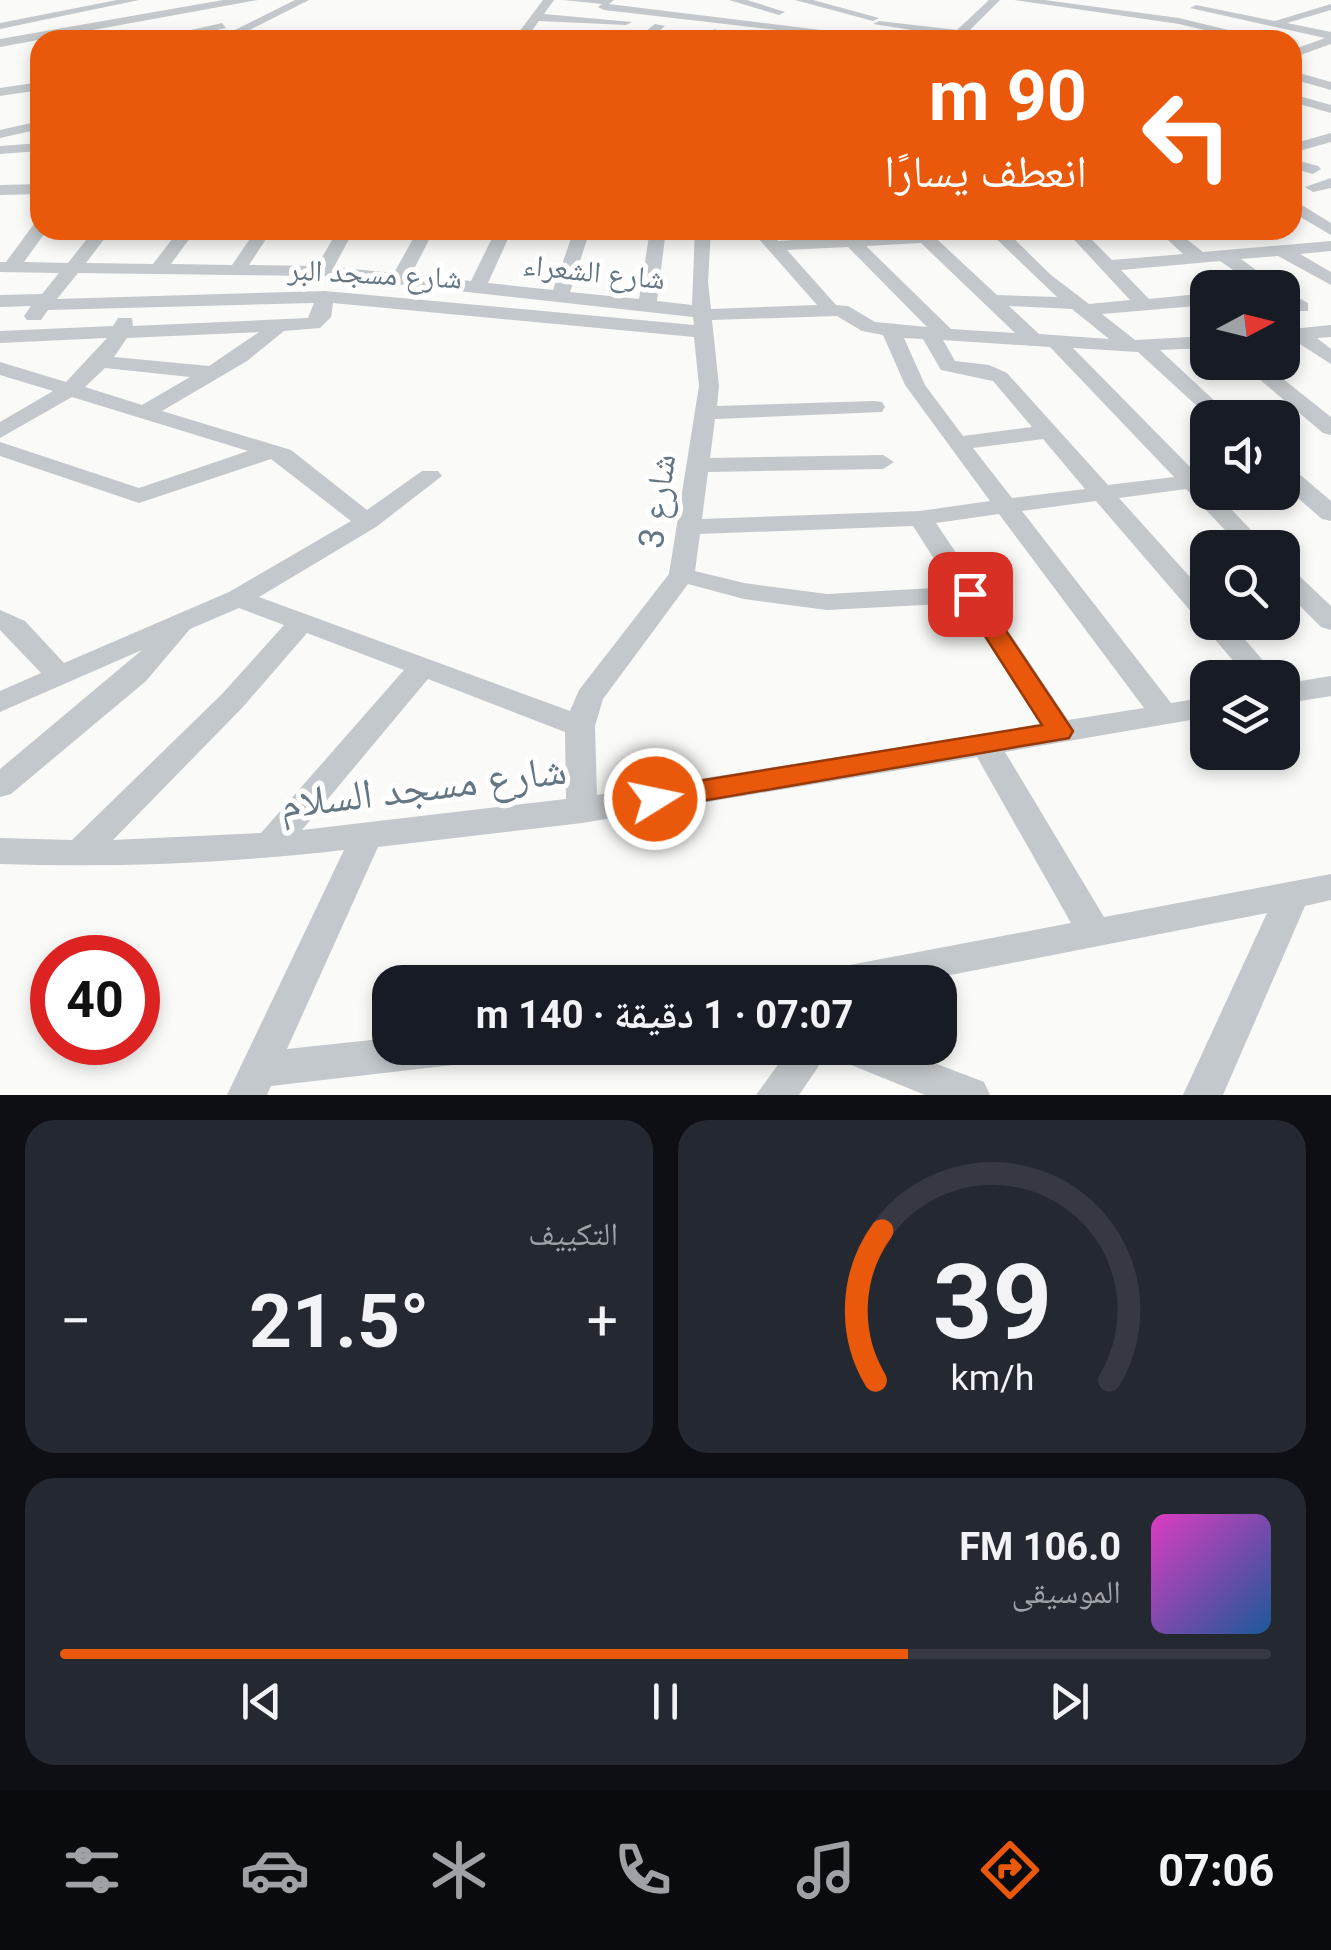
<!DOCTYPE html>
<html lang="ar">
<meta charset="utf-8">
<style>
:root{--surface:#171b24;--page:#242831;--text:#f1f3f6;--muted:#9ea1a6;--line:#363941;--accent:#ea580c}
body{margin:0;font-family:Roboto,"Noto Naskh Arabic",sans-serif;background:var(--page);color:var(--text);direction:rtl;height:100vh;display:flex;flex-direction:column;font-size:38px;white-space:nowrap}
*{box-sizing:border-box;margin:0}
p{font-size:32px;color:var(--muted)}
.icon{flex:none;width:55px;height:55px;fill:none;stroke:currentColor;stroke-width:2;stroke-linecap:round;stroke-linejoin:round}
.map{position:relative;height:1095px;overflow:hidden;direction:ltr}
.drawer{display:flex;flex-direction:column;gap:25px;padding:25px;background:#0d0f14;flex:1}
.drawer>*{flex:none}
.guide{position:absolute;left:30px;top:30px;width:1272px;height:210px;border-radius:30px;box-shadow:0 5px 15px #0003;direction:rtl;background:#ea580c;color:#fff;overflow:hidden}
.needle{width:65px;rotate:83deg}
.fabs{position:absolute;left:1190px;top:270px;display:grid;gap:20px}
.fabs a{display:grid;place-items:center;width:110px;height:110px;border-radius:20px;background:var(--surface);box-shadow:0 5px 15px #0003;font-size:50px}
.speed{position:absolute;left:30px;top:935px;display:flex;gap:20px;font-size:50px;font-weight:700;text-align:center}
.speed>*{display:grid;place-content:center;width:130px;height:130px;border-radius:50%;background:var(--surface);box-shadow:0 5px 15px #0003;line-height:1}
.speed .limit{border:15px solid #d22;background:#fff;color:#111}
.pin{position:absolute;display:grid;place-items:center;width:85px;height:85px;color:#fff;margin:-42px;border-radius:20px;box-shadow:0 5px 15px #0006}
.me{position:absolute;width:110px;margin:-55px;rotate:80deg;stroke-linejoin:round;filter:drop-shadow(0 0 8px #0008)}
.turn{display:flex;align-items:center;gap:35px;height:210px;padding:0 50px;font-size:45px}
.turn .icon{width:130px;height:130px;stroke-width:2.5}
.turn b{display:block;font-size:70px;line-height:85px}
.big{font-size:75px;font-weight:700;line-height:1.1}
.drawer .widget{flex:1;display:flex;flex-direction:column;justify-content:center;gap:15px;min-width:0;padding:0 35px;border-radius:30px;background:var(--page)}
.drawer .dial{align-items:center;gap:0}
.dial svg{height:260px;overflow:visible;fill:none;stroke:var(--line);stroke-width:7;stroke-linecap:round;text-anchor:middle}
.dial text{fill:var(--text);stroke:none}
.song{display:flex;align-items:center;gap:30px}
.cover{width:120px;height:120px;border-radius:15px;background:linear-gradient(135deg,hsl(310 70% 55%),hsl(210 70% 35%))}
.played{height:10px;border-radius:5px;background:linear-gradient(90deg,var(--accent) 70%,var(--line) 70%)}
.keys{display:flex;justify-content:space-around;direction:ltr}
.heat{display:flex;justify-content:space-between;align-items:center;font-size:55px;direction:ltr}
.drawer .tiles{flex:1;display:grid;gap:25px;grid-template-columns:1fr 1fr}
.widget:last-child{grid-column:span 2}
.trip{position:absolute;left:372px;top:965px;width:585px;height:100px;border-radius:30px;background:var(--surface);box-shadow:0 5px 15px #0003;font-weight:700;line-height:100px;text-align:center;direction:rtl}
.dock{display:flex;height:160px;justify-content:space-around;align-items:center;background:#090b0e;color:var(--muted)}
.dock .icon{width:70px;height:70px}
.dock .current{color:var(--accent)}
.dock b{font-size:45px;color:var(--text)}
.map>svg:first-child{display:block}
</style>
<div class="map">
<svg width="1331" height="1095" viewBox="0 0 1331 1095">
<rect width="100%" height="100%" fill="#fafaf8"/>
<g fill="none" stroke-linecap="round" stroke-linejoin="round">
<path fill="#c3c8cc" fill-rule="evenodd" d="M117 0H139L0 29V23Z
M223 0H258L0 47V39Z
M295 0H309L230 40H215Z
M543 0H554L544 14 632 22 626 25 539 21 525 40H513Z
M563 0H614L609 4 902 40H865L604 10 598 7 602 4Z
M729 0H747L785 12 779 15Z
M795 0H813L879 18 873 21Z
M989 0H1000L969 31 1024 40H947L951 36 873 24 879 21 957 30Z
M1014 0H1044L1179 18 1269 40H1247L1179 24Z
M1331 4V10L1287 23 1331 32V44L1292 58V50L1325 38 1190 8 1196 5 1275 21Z
M222 23 226 28 170 40H147Z
M655 24 665 26 648 40H635Z
M715 29 721 33 714 40H701Z
M1292 71 1331 82V90L1292 79Z
M40 82V90L0 96V88Z
M1292 94 1331 105V113L1292 102Z
M40 121V129L0 138V130Z
M1331 133V142L1292 153V144Z
M40 143V151L0 154V146Z
M1292 159 1318 166 1321 169 1313 174 1292 168Z
M1331 178V188L1313 192 1305 187Z
M40 184V194L0 195V185Z
M1292 199 1331 223V235L1292 212Z
M40 223V230H47L24 262 68 263 94 230H111L86 263 153 264 179 230H196L171 264 232 265 256 230H272L249 265 317 266 338 230H354L334 267 394 273 418 230H434L411 275 471 281 496 230H512L488 283 553 290 574 230H590L570 292 639 299 650 230H666L657 301 692 305 695 230H711L708 282 711 309 817 305 751 230H768L778 241 838 237 846 231 856 236 927 230 997 295 1057 297 987 230H1005L1051 275 1089 304 1130 300 1065 230H1082L1112 260 1183 254 1157 230H1175L1203 252 1331 241V251L1300 254 1331 272V285L1278 256 1241 259 1281 288H1259L1220 261 1121 270 1149 299 1208 293V305L1102 314 1135 340 1208 336V348L1160 350 1233 418H1210L1138 352 1073 348 1197 474 1208 472V492H1215L1268 548H1242L1186 489 1119 498 1208 597V622H1230L1278 678H1248L1096 501 1022 511 1171 703 1208 697V717L1005 752 1104 917 1331 874V900L1305 906 1223 1095H1183L1267 913 915 982H821L826 971 839 967 1071 923 977 757 582 823 378 847 287 1049 390 1038V1048H472L466 1060 453 1065 271 1086 267 1095H227L344 850C230 863 115 868 0 864V838L72 840 222 694 284 625 239 608 190 629 146 681 11 794 0 797V769L142 650 0 712V691L41 673 0 630V610L25 621 64 663 229 592 351 521 271 459 139 503 0 456V442L139 488 248 451 72 397 0 438V422L53 391 0 375V362L66 382 107 338 0 343V331L113 326 118 318H132L133 326 308 318 314 303 48 310 41 320H27L24 316 31 306 0 307V295L42 294 59 273 0 272V262H6L34 224ZM921 243 1015 333 951 329 866 246ZM848 247 927 327 875 322 848 306 836 305 787 250ZM78 273 323 276 693 317 694 325 325 291 57 299ZM333 303 694 337 699 386 669 574 579 690 570 711 259 597 376 527 442 476 438 471H422L367 510 291 450 162 411 247 361 284 331 320 328 331 317ZM1009 306 1072 309 1109 339 1039 334ZM837 316 862 331 883 335 905 385 990 501 920 511 702 519 708 472 883 469 894 462 883 455 710 458 715 419 882 412 885 407 882 402 874 401 717 406 719 386 712 320ZM259 332 209 366 114 357 127 338ZM904 338 923 339 941 370 993 381 1032 427 963 436 925 385ZM943 340 1050 347 1174 477 1108 485 1007 373 989 365 955 361ZM105 368 190 377 142 405 85 387ZM1043 439 1085 489 1012 498 973 448ZM999 514 1144 708 1068 720 936 523ZM913 526 952 587 827 594 744 583 695 571 700 534ZM688 584 744 599 827 610 962 603 1041 725 597 795 595 726 603 699ZM307 633 404 670 261 833 113 840 242 708ZM428 679 565 732 566 799 302 830Z
M1282 289 1308 303V311H1294L1282 303Z
M1331 325V337L1317 338 1331 349V364L1295 341 1282 342V330Z
M1239 362H1262L1331 417V435L1323 433Z
M1282 464 1290 466 1331 501V521L1322 519 1282 484Z
M1282 565 1291 568 1331 606V630L1321 627 1282 588Z
M1331 676V696L1282 704V684Z
M790 1048H831L799 1095H756Z
M833 1048H895L984 1082 990 1095H925L839 1060Z"/>
</g>
<path fill="#ea580c" stroke="#983908" stroke-width="2.5" d="M970 587 978 589 1069 725 1073 731 1069 738 655 809 645 806 641 799 645 791 655 788 1042 725 958 594Z"/>
<g text-anchor="middle" stroke-width="10" stroke-linejoin="round" paint-order="stroke">
<g font-size="30" fill="#657683" stroke="#fff">
<text transform="translate(594 272) rotate(6)" y="10">شارع الشعراء</text>
<text transform="translate(375 274) rotate(3)" y="10">شارع مسجد البر</text>
</g>
<g font-size="35" fill="#657683" stroke="#fff">
<text transform="translate(657 501) rotate(-82)" y="12">شارع 3</text>
</g>
<g font-size="42" fill="#657683" stroke="#fff">
<text transform="translate(423 786) rotate(-7)" y="15">شارع مسجد السلام</text>
</g>
</g>
</svg>
<div class="fabs">
<a><svg class="needle" viewBox="-14 -14 28 28"><path d="M0-13l5 13h-10z" fill="#e53935"/><path d="M0 13l5-13h-10z" fill="#9ea1a6"/></svg></a>
<a><svg class="icon" aria-label="sound" viewBox="0 0 24 24"><path d="M4 9h4l5-4v14l-5-4H4zM17 9q2 3 0 6"/></svg></a>
<a><svg class="icon" aria-label="search" viewBox="0 0 24 24"><circle cx="10" cy="10" r="6"/><path d="M15 15l6 6"/></svg></a>
<a><svg class="icon" aria-label="layers" viewBox="0 0 24 24"><path d="M12 4l9 5-9 5-9-5zM3 14l9 5 9-5"/></svg></a>
</div>
<div class="speed"><div class="limit">40</div></div>
<div class="pin" style="left:970px;top:594px;background:#d93025"><svg class="icon" aria-label="arrive" viewBox="0 0 24 24"><path d="M6 21V4h12l-3 4 3 4H6"/></svg></div>
<svg class="me" style="left:655px;top:799px" viewBox="-20 -20 40 40"><circle r="17" fill="#ea580c" stroke="#fff" stroke-width="3"/><path d="M0-11L8 9 0 5-8 9z" fill="#fff"/></svg>
<div class="trip">07:07 · 1 دقيقة · 140 m</div>
<div class="guide">
<div class="turn"><svg class="icon" aria-label="left" viewBox="0 0 24 24"><path d="M17 20v-9H6M10 6l-5 5 5 5"/></svg><div><b>90 m</b>انعطف يسارًا</div></div>
</div>
</div>
<section class="drawer">
<div class="tiles">
<div class="widget dial"><svg viewBox="0 0 100 80">
<path d="M14 69A42 42 0 1 1 86 69"/>
<path d="M14 69A42 42 0 0 1 16 23" stroke="#ea580c"/>
<text x="50" y="56" font-size="32" font-weight="700">39</text>
<text x="50" y="72" font-size="11">km/h</text>
</svg></div>
<div class="widget"><p>التكييف</p>
<div class="heat"><a>−</a><b class="big">21.5°</b><a>+</a></div>
</div>
<div class="widget">
<div class="song"><i class="cover"></i><div><b>106.0 FM</b><p>الموسيقى</p></div></div>
<div class="played"></div>
<div class="keys"><svg class="icon" aria-label="previous" viewBox="0 0 24 24"><path d="M18 5L8 12l10 7zM5 5v14"/></svg><svg class="icon" aria-label="pause" viewBox="0 0 24 24"><path d="M8 5v14M16 5v14"/></svg><svg class="icon" aria-label="next" viewBox="0 0 24 24"><path d="M6 5l10 7-10 7zM19 5v14"/></svg></div>
</div>
</div>
</section>
<nav class="dock">
<b>07:06</b>
<svg class="icon current" aria-label="directions" viewBox="0 0 24 24"><path d="M12 3l9 9-9 9-9-9zM9 14v-3h6M13 9l2 2-2 2"/></svg>
<svg class="icon" aria-label="music" viewBox="0 0 24 24"><path d="M9 18V5l10-2v13"/><circle cx="6" cy="18" r="3"/><circle cx="16" cy="16" r="3"/></svg>
<svg class="icon" aria-label="phone" viewBox="0 0 24 24"><path d="M5 4h4l2 5-3 2q2 4 5 5l2-3 5 2v4C11 20 4 13 5 4z"/></svg>
<svg class="icon" aria-label="climate" viewBox="0 0 24 24"><path d="M12 3v18M4 7l16 10M4 17L20 7"/></svg>
<svg class="icon" aria-label="car" viewBox="0 0 24 24"><path d="M5 17H2v-5l4-1 3-4h7l3 4 3 1v5h-3M9 17h6M6 11h13"/><circle cx="7" cy="17" r="2"/><circle cx="17" cy="17" r="2"/></svg>
<svg class="icon" aria-label="filters" viewBox="0 0 24 24"><path d="M4 7h16M4 17h16"/><circle cx="9" cy="7" r="2"/><circle cx="15" cy="17" r="2"/></svg>
</nav>
